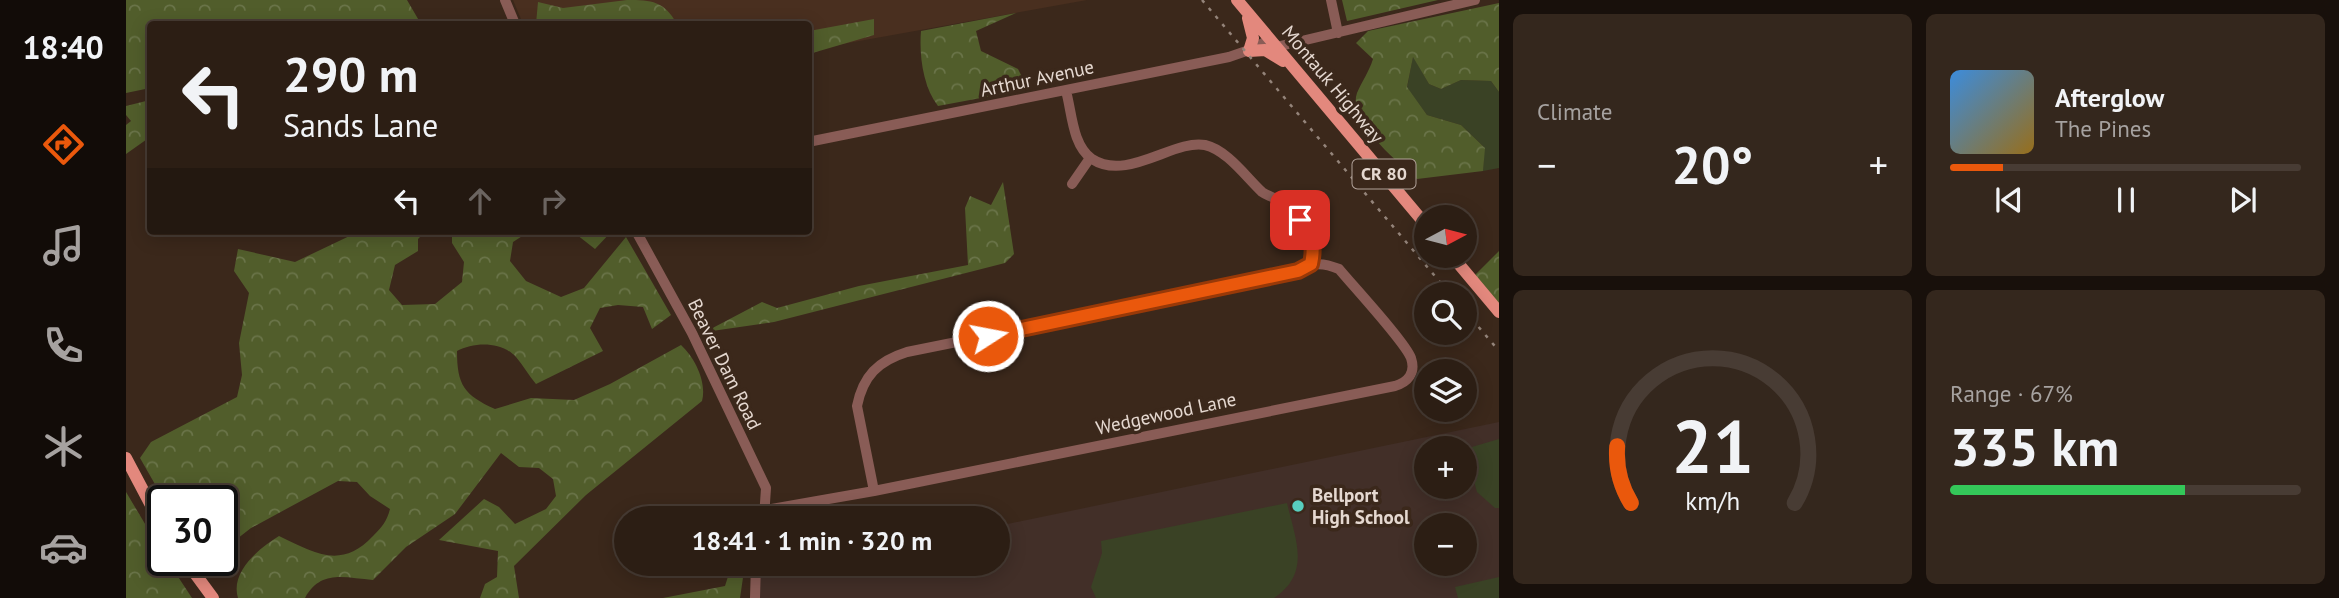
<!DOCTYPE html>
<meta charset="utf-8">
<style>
:root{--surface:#2c1e14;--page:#34271d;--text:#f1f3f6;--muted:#a6a2a0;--line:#483c34;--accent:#ea580c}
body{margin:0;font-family:"PT Sans",sans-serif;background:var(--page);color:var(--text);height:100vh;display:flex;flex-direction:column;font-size:26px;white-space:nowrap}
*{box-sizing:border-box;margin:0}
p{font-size:23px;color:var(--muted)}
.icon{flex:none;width:38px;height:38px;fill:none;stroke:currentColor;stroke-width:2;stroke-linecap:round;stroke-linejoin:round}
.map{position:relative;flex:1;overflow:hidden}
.drawer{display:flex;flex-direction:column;gap:14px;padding:14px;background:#18100b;width:840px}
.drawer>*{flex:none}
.guide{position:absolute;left:21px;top:21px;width:665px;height:214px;border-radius:7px;box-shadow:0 4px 18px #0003,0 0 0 2px var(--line);background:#2c1e14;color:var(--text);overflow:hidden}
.needle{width:46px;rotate:83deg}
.buttons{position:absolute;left:1288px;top:205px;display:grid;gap:14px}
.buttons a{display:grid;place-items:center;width:63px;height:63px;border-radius:50%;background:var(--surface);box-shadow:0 4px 18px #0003,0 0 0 2px var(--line);font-size:35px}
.speed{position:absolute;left:21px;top:485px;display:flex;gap:14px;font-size:35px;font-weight:700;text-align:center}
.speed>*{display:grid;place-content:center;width:91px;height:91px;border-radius:50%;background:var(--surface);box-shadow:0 4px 18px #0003,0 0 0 2px var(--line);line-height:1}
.speed .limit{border:4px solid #111;border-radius:10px;background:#fff;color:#111}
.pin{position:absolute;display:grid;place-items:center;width:60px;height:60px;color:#fff;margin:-30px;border-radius:14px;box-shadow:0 4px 10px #0006}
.me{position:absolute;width:77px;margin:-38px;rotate:79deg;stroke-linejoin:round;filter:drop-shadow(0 0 5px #0008)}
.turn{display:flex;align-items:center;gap:24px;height:147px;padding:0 21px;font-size:32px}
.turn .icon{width:91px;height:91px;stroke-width:2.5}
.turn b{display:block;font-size:49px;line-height:60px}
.lanes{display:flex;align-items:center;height:66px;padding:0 21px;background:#0003;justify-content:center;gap:35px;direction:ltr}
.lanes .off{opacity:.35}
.big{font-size:52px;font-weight:600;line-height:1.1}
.drawer .widget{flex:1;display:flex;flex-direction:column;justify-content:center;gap:10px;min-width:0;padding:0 24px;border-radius:10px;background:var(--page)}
.drawer .dial{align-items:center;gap:0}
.dial svg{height:182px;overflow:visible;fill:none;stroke:var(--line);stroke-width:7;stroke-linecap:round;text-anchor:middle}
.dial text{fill:var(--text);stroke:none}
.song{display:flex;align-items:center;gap:21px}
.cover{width:84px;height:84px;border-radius:10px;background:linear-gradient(135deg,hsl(210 70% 55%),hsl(40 70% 35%))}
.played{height:7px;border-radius:4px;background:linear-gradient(90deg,var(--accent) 15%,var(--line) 15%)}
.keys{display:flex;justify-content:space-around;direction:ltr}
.heat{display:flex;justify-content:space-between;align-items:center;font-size:38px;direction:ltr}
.charge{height:10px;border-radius:5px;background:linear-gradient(90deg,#34c759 67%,var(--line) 0)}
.drawer .tiles{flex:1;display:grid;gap:14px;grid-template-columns:repeat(2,1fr)}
.trip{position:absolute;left:488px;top:506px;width:396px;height:70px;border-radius:35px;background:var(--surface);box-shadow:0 4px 18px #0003,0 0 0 2px var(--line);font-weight:600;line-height:70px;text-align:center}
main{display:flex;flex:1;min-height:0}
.tabs{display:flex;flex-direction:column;width:126px;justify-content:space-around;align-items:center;background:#120c08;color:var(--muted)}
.tabs .icon{width:49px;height:49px}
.tabs .selected{color:var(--accent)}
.tabs b{font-size:32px;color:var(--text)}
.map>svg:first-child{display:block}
</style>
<main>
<nav class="tabs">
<b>18:40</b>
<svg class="icon selected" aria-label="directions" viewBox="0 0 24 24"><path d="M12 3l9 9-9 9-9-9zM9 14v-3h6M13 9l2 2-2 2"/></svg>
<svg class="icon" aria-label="music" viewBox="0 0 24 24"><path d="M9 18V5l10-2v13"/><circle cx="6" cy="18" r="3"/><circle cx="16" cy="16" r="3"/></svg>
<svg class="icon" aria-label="phone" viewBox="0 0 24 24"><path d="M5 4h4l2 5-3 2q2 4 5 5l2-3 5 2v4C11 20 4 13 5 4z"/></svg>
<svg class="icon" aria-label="climate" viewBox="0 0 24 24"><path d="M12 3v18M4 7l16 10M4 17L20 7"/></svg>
<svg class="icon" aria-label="car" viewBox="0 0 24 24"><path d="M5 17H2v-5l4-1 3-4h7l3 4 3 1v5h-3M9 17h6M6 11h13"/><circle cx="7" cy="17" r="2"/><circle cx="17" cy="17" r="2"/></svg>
</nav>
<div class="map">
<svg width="1373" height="598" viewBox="0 0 1373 598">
<defs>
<pattern id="forest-crowns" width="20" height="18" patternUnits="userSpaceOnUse" patternTransform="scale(1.75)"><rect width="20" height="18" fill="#515d2b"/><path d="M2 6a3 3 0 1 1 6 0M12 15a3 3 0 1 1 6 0" fill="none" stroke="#6a7449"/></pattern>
</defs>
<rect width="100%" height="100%" fill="#3b281b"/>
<path fill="#492f1f" d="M387 0H961L683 50 682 24H512L510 13 456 24H397Z"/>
<path fill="#422f28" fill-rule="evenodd" d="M1373 422V598H629V577L693 564H872V526ZM1300 448H1339V486H1300ZM1300 525H1339V564H1300Z"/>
<path fill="#3a4225" d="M1287 56 1303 84 1315 89 1335 80 1365 81 1373 92V168L1357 171 1358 147 1335 125 1301 115 1281 88Z
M1373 439V508H1369L1351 492 1339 449Z
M1161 503C1170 541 1185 573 1148 598H970L965 587 976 553 975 541Z
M1373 577V598H1332L1329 587Z"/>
<path fill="url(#forest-crowns)" d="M0 0H281L295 24H24V88L0 93Z
M501 0C526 0 538 1 551 24H509L505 21 410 24 412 2 437 8Z
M1216 0H1312L1221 21Z
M1373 3V92L1365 81 1335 80 1315 89 1303 84 1287 57 1281 87 1301 115 1335 125 1359 148 1357 171 1291 179C1272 162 1221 121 1231 93 1236 81 1243 72 1247 59L1230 43 1242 31Z
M890 13 850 31 855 51 892 69 902 89 812 106C797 87 793 55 795 31Z
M748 19V35L683 54V31Z
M24 100V137L0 154V125L5 121 0 115V106Z
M877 182 888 254 879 263 648 322 579 332 636 302 651 308 733 286 842 265 839 208 844 196 865 205Z
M234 231H300L292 239V251L269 265 263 290 276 305 309 304 336 282 338 262 326 243V233L404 231 387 242 384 261 400 281 435 297 458 288 500 237 545 315 526 329 517 307 492 305 474 308 464 328 477 351 410 384C403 376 397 365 390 357 375 341 348 342 331 351 331 385 338 395 369 409L405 398 448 400 484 384 555 345C569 358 581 382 576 401L460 495 388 566 393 598H354L359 584 371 577 372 551 313 540 358 499 373 507 389 524 420 509 430 496 427 479 413 468 393 467 375 453 329 514 280 547 247 580C219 578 195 569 179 598H112C104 572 133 548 153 536 189 553 215 570 247 536 256 527 261 521 264 509L244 496 231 482 212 481 125 528 107 542 86 576 75 560H96V500H38L14 458 25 442 111 397 116 375 113 343 123 293 108 271 112 249 169 262Z
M446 231H486L469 249Z
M1373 251V312L1345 279Z
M0 492 37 554V560H41L66 598H0Z
M606 564H619L614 598H537L599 586Z"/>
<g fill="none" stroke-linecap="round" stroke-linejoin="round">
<path stroke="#895c56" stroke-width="10" d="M379 0 389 24
M1205 0 1212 33
M1150 47 1349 0
M940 91C946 112 946 145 966 159 1001 182 1048 139 1079 145 1101 150 1120 177 1136 192 1140 195 1145 196 1150 199 1162 205 1177 220 1184 233 1189 242 1187 253 1185 264
M682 142 1103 57 1126 49 1144 39
M946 184 964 158
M510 231 566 333 640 488 638 518
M640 510 748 491 1269 386C1282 382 1290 373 1285 358 1279 342 1228 287 1213 269 1186 258 1183 268 1157 276L781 352C752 361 737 376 731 406L748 491
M629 598 630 564"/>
<path stroke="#e3887d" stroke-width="12" d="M1111 0 1300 225
M1122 18 1127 38 1123 51 1139 50 1157 61
M1326 256 1373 312
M0 458 37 528
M59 560 87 598"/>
<path stroke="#94847a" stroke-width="2.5" stroke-dasharray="3.5 7" stroke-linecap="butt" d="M1076 0 1324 294
M1339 311 1373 351"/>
</g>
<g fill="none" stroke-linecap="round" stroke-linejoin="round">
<defs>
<path id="route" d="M862 336 1172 271 1185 264C1189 245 1186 235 1174 220"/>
</defs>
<use href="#route" stroke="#983908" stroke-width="18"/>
<use href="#route" stroke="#ea580c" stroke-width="12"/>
</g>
<circle fill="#58cebf" stroke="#3b281b" stroke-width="2.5" cx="1172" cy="506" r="7"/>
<g text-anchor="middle" stroke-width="7" stroke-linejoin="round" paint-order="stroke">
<rect fill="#3b281b" stroke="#b2a39a" stroke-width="2" x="1226.5" y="159.5" width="63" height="29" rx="5"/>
<g font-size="18" font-weight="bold" fill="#e5d8d0">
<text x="1258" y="180">CR 80</text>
</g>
<g font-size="19" fill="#e5d8d0" stroke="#3b281b">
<text transform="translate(911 78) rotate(-12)" y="7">Arthur Avenue</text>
<text transform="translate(1207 84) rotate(50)" y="7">Montauk Highway</text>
<text transform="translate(599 364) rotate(64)" y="7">Beaver Dam Road</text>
<text transform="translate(1040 413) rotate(-12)" y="7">Wedgewood Lane</text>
</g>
<g font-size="19" font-weight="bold" fill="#e5d8d0" stroke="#3b281b" text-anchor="start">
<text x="1186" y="502">Bellport<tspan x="1186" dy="22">High School</tspan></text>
</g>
</g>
</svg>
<div class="buttons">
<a><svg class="needle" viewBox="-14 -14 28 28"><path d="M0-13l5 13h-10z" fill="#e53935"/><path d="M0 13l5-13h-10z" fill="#a6a2a0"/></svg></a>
<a><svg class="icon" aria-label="search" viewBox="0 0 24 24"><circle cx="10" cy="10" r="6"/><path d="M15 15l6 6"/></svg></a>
<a><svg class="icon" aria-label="layers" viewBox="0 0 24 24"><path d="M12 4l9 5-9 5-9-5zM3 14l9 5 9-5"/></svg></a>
<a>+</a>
<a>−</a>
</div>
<div class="speed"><div class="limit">30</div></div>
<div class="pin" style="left:1174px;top:220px;background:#d93025"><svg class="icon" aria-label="arrive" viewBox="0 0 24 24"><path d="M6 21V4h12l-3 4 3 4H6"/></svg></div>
<svg class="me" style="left:862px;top:336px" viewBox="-20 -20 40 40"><circle r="17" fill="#ea580c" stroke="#fff" stroke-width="3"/><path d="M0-11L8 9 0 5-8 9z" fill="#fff"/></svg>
<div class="trip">18:41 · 1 min · 320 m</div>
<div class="guide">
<div class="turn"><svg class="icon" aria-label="left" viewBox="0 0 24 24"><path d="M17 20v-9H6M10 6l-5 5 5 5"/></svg><div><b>290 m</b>Sands Lane</div></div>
<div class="lanes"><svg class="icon" aria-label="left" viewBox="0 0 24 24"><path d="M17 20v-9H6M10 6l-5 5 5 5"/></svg><svg class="icon off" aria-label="ahead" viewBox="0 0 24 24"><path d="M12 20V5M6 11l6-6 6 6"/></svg><svg class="icon off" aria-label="right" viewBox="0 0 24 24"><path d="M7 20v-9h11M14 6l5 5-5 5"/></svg></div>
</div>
</div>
<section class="drawer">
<div class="tiles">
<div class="widget"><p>Climate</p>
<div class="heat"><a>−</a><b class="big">20°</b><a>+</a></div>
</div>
<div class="widget">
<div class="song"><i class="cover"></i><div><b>Afterglow</b><p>The Pines</p></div></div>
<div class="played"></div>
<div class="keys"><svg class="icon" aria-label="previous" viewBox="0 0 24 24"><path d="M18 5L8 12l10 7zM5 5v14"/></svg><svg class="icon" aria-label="pause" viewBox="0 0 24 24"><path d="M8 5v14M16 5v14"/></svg><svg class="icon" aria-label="next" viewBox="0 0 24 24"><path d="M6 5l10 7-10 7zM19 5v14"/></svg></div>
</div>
<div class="widget dial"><svg viewBox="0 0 100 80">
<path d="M14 69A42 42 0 1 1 86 69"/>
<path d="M14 69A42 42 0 0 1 8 44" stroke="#ea580c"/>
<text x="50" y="56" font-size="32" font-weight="700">21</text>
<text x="50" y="72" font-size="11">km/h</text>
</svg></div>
<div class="widget"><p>Range · 67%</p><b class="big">335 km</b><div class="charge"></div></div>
</div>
</section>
</main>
